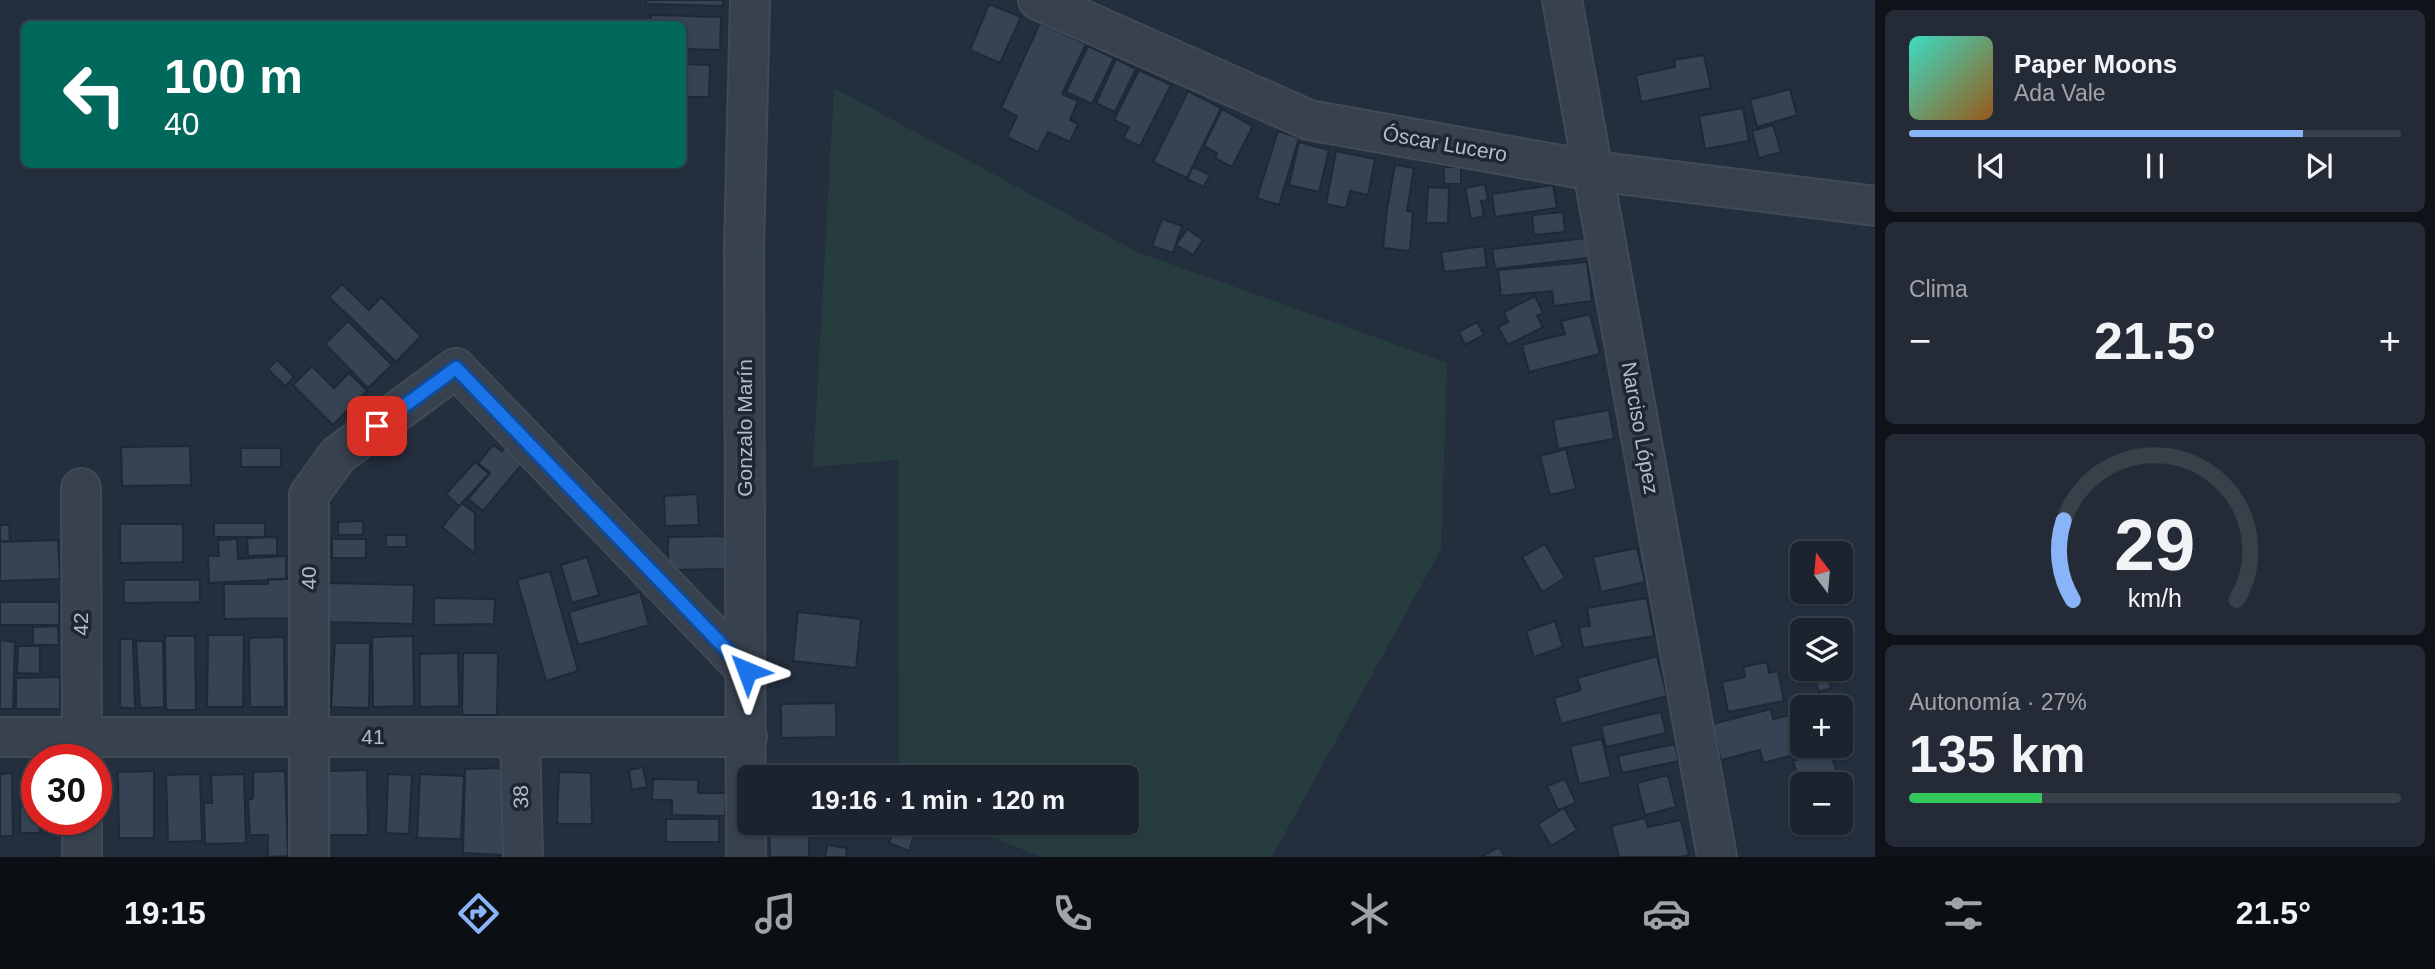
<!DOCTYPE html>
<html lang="es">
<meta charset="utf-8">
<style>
:root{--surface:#1b232e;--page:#242b36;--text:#f1f3f6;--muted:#a0a4aa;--line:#39404a;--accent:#8ab4f8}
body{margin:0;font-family:Helvetica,sans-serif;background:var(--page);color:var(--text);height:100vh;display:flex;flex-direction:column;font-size:26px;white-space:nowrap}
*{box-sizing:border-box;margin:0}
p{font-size:23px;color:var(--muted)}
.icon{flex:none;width:38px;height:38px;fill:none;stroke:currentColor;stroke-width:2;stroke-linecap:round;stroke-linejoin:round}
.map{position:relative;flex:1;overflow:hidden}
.details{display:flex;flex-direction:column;gap:10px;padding:10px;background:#0f1319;width:560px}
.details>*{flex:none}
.top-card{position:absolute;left:21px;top:21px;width:665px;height:147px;border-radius:10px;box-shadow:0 2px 5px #0004,0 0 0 2px var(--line);background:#00695c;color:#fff;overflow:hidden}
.needle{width:46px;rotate:344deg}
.controls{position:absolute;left:1790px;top:541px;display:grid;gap:14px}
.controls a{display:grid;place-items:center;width:63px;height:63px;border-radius:10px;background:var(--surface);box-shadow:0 2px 5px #0004,0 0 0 2px var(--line);font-size:35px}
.speed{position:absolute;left:21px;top:744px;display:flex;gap:14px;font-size:35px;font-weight:700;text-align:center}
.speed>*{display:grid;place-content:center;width:91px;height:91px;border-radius:50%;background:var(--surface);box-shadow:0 2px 5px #0004,0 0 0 2px var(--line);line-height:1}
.speed .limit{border:10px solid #d22;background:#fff;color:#111}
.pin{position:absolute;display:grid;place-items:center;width:60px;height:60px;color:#fff;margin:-30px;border-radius:14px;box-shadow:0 4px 10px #0006}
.me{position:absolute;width:77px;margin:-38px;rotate:316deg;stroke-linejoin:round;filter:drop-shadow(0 0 5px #0008)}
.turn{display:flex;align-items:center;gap:24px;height:147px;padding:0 28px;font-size:32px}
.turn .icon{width:91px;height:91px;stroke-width:2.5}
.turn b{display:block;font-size:49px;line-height:60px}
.big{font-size:52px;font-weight:800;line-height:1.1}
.details .tile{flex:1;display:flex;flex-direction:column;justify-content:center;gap:10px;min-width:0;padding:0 24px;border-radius:10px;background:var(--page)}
.details .dial{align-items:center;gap:0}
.dial svg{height:182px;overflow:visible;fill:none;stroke:var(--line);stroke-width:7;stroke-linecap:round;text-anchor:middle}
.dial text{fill:var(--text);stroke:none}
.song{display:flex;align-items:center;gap:21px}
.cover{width:84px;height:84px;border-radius:10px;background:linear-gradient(135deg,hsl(170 70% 55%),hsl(30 70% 35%))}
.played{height:7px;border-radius:4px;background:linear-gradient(90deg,var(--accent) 80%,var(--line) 80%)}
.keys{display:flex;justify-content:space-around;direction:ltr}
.heat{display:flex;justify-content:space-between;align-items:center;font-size:38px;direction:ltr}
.charge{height:10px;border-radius:5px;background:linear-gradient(90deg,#34c759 27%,var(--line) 0)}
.trip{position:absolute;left:737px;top:765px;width:402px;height:70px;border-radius:10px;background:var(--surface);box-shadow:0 2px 5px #0004,0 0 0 2px var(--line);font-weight:800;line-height:70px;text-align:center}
.menu{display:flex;height:112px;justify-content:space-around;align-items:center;background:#0b0e12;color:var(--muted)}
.menu .icon{width:49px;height:49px}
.menu .current{color:var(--accent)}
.menu b{font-size:32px;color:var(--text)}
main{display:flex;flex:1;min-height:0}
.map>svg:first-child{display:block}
</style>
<main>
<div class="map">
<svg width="1875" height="857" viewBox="0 0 1875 857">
<rect width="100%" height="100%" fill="#242f3e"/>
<path fill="#263c3f" d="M834 88 1137 252 1447 363 1441 549 1272 857H1043L952 823 1127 822V777H899L898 460 813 467Z"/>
<path fill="#364354" stroke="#1f2835" stroke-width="2" d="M646 0H723V6L646 4Z
M989 4 1021 17 1000 63 970 50Z
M651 15 721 17 720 50 682 49V24H650Z
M1040 23 1086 44 1062 94 1078 101 1070 120 1078 124 1070 142 1048 132 1038 152 1007 137 1017 116 1001 108Z
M1088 46 1114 58 1092 104 1066 92Z
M1704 55 1711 88 1641 102 1636 75 1675 67 1674 60Z
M1116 59 1136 69 1115 112 1096 103Z
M682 64 710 65 709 97H682Z
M1139 70 1171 85 1140 146 1123 138 1129 127 1114 120Z
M1790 89 1797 115 1757 127 1750 100Z
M1188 91 1221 108 1187 178 1153 162Z
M1743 108 1749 141 1705 149 1699 116Z
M1222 109 1253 126 1232 167 1215 158 1217 153 1204 146Z
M1773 125 1781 152 1759 158 1752 131Z
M1278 131 1299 138 1279 205 1257 198Z
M1299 142 1329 150 1319 192 1289 185Z
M1336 151 1375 159 1368 195 1350 191 1346 208 1326 204Z
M1395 165 1414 168 1407 211 1413 212 1410 251 1383 248 1387 209Z
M1193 167 1210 175 1204 187 1187 179Z
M1444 167H1461V184H1444Z
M1485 184 1488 200 1481 201 1484 216 1471 219 1465 188Z
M1553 185 1557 208 1495 217 1492 194Z
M1428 187 1449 188 1448 223H1426Z
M1563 212 1565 232 1534 235 1532 215Z
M1162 219 1182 226 1173 253 1152 246Z
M1187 229 1203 240 1193 255 1176 245Z
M1586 238 1588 258 1495 269 1492 249Z
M1484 246 1487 267 1444 272 1441 252Z
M1587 262 1592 301 1554 306 1552 291 1501 296 1498 270Z
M342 284 369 310 381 297 421 336 396 362 329 297Z
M1535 296 1543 313 1537 316 1543 327 1508 345 1498 327 1508 322 1504 312Z
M1590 314 1600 354 1529 372 1522 345 1565 334 1561 321Z
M348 321 392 365 368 388 325 344Z
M1477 322 1484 335 1465 345 1459 332Z
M277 360 294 377 285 386 268 369Z
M312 366 334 388 349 373 367 391 333 425 293 385Z
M1609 410 1614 439 1558 449 1553 420Z
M509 443 527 458 483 511 468 499 490 473 478 463 493 445 502 451Z
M190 446 191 485 122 486 121 447Z
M241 448H281V467H241Z
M1566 449 1576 489 1550 495 1540 456Z
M475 462 489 474 459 506 446 494Z
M697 494 699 525 665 526 664 496Z
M462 503 475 513V554L442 527Z
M363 521V535H338V522Z
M214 523H265V537H214Z
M120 524H183V562L120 563Z
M0 525H9L10 541H0Z
M386 535H406L407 547H386Z
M725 536 726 569 668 570V537Z
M277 537V555L248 556 247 538Z
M237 539 238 559 286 556V579L209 583 208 556H219L218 540Z
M332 539H366V558H332Z
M58 540 60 579 0 581V542Z
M1545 544 1565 578 1542 592 1522 557Z
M1637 548 1645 582 1601 592 1593 557Z
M587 557 599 595 572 603 561 565Z
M550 571 578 671 546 681 517 580Z
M268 579H289V618L224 619V584H268Z
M124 580H200V602L124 603Z
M329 583 414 585 413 624 328 622Z
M640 592 649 625 578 645 569 612Z
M434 598 495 599 494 624 434 625Z
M1647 598 1654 636 1583 648 1579 627 1590 626 1587 608Z
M0 602H59V625H0Z
M798 612 861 619 856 668 793 661Z
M1555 621 1563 647 1534 657 1526 631Z
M58 626 59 645H33V627Z
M208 635H244L243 707H207Z
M165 636H195L196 710H166Z
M413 636 414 706 373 707 372 637Z
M284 637 285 707H250L249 638Z
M120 639H133L135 709 120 707Z
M0 640 15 642 13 709H0Z
M136 641H163L164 707 140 708Z
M335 643H370L369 708 331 707Z
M18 646H40V674L17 673Z
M458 653 459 706 420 707V654Z
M463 653H498L497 715H462Z
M1657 656 1667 696 1561 724 1554 698 1581 690 1577 678Z
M1767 662 1769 673 1778 671 1784 701 1728 712 1722 682 1745 677 1743 667Z
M1812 668H1825L1831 688 1819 692Z
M60 677V709H16V678Z
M836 703V737L781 738V704Z
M1771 709 1773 719 1802 712V746H1816L1817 749 1763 763 1760 750 1721 760 1712 724Z
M1661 712 1666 733 1606 747 1601 726Z
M1602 739 1611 777 1579 784 1570 746Z
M1675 744 1679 761 1622 773 1618 756Z
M1830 750 1837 773 1800 783 1793 761Z
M643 767 647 787 632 790 629 770Z
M501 768 504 855 463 853 465 769Z
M367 770 368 835H329L327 771Z
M154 771V838H119L118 772Z
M285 771 288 856 268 857V835H250L248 800 253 798V772Z
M559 772 591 773 592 824H557Z
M12 773 13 836H0V774Z
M21 773H37V819H59V827L40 826V833H20Z
M200 774 202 841 168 842 166 775Z
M244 774 246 843 205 844 204 803H212L211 775Z
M388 774 412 775 409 834 386 833Z
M420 774 464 776 461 839 417 838Z
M1668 775 1676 807 1645 815 1637 783Z
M653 779 698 780V793H726L725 816 672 815V800H652Z
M1565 779 1576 803 1558 810 1547 786Z
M1564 808 1577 830 1551 846 1538 824Z
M1645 818 1648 827 1681 820 1689 855 1681 857H1619L1611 826Z
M666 819H719V842H666Z
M769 822H809V857H770Z
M894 828 914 836 909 851 889 843Z
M827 845 847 848 846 857H825Z
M1499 847 1505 857H1481Z"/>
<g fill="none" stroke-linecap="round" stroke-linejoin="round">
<defs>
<path id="minor" d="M1038 0 1309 120 1594 171 1875 206
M1562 0 1717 857
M81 488 82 760
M0 737H747
M520 737 523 857
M82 819V857
M309 857V495L338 455 456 368 747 671
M746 857 744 248 750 0"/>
</defs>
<use href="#minor" stroke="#414a57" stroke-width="42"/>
<use href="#minor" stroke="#38414e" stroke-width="38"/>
</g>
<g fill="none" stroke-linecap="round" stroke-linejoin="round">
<defs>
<path id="route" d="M377 426 456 368 747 671"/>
</defs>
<use href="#route" stroke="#114b97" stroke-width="18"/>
<use href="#route" stroke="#1a73e8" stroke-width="12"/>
</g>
<g text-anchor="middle" stroke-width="7" stroke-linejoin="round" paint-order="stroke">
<g font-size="21" fill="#b4bcc9" stroke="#1d2633">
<text transform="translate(1445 144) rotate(10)" y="7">Óscar Lucero</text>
<text transform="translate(745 428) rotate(-90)" y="7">Gonzalo Marín</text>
<text transform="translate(1640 428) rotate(80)" y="7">Narciso López</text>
<text transform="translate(309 578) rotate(-90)" y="7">40</text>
<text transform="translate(81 624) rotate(-90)" y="7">42</text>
<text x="373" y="744">41</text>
<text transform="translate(521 797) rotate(-91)" y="7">38</text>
</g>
</g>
</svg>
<div class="controls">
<a><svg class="needle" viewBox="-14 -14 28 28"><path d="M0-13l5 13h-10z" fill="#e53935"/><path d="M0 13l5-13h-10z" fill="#a0a4aa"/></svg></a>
<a><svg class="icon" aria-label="layers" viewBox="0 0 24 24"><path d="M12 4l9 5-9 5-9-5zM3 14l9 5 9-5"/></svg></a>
<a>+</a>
<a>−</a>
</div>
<div class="speed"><div class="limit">30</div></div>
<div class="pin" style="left:377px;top:426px;background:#d93025"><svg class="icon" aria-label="arrive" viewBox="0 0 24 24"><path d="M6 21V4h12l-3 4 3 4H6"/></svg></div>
<svg class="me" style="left:747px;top:671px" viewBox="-20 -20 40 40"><path d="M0-17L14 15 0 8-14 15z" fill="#1a73e8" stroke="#fff" stroke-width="4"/></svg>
<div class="trip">19:16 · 1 min · 120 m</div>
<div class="top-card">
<div class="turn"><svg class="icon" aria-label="left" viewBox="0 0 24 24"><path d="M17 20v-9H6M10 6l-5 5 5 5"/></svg><div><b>100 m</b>40</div></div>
</div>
</div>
<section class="details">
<div class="tile">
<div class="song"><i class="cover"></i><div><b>Paper Moons</b><p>Ada Vale</p></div></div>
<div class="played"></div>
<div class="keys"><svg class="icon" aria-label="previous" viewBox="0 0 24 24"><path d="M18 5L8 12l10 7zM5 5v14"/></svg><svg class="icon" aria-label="pause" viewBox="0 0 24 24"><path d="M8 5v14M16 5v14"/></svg><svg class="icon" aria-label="next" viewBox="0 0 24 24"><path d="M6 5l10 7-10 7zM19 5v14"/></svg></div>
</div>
<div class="tile"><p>Clima</p>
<div class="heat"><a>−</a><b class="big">21.5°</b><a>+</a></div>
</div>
<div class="tile dial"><svg viewBox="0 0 100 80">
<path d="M14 69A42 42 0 1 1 86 69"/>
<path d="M14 69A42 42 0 0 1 10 34" stroke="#8ab4f8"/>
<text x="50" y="56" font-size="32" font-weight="700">29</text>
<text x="50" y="72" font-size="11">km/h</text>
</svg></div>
<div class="tile"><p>Autonomía · 27%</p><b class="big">135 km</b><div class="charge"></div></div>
</section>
</main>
<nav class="menu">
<b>19:15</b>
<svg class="icon current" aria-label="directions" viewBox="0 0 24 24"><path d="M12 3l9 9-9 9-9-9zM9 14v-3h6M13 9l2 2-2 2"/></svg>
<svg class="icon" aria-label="music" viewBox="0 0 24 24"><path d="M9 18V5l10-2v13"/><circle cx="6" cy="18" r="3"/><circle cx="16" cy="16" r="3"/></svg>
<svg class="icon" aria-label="phone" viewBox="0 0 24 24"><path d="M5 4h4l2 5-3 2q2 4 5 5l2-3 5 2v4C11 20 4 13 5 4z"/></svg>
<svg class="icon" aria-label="climate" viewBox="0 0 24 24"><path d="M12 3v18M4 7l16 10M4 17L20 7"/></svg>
<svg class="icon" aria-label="car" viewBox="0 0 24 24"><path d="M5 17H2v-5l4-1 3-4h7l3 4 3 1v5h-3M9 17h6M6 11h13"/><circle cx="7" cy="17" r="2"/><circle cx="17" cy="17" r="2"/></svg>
<svg class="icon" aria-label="filters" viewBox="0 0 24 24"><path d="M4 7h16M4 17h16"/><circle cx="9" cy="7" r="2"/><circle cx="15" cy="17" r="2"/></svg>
<b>21.5°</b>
</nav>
